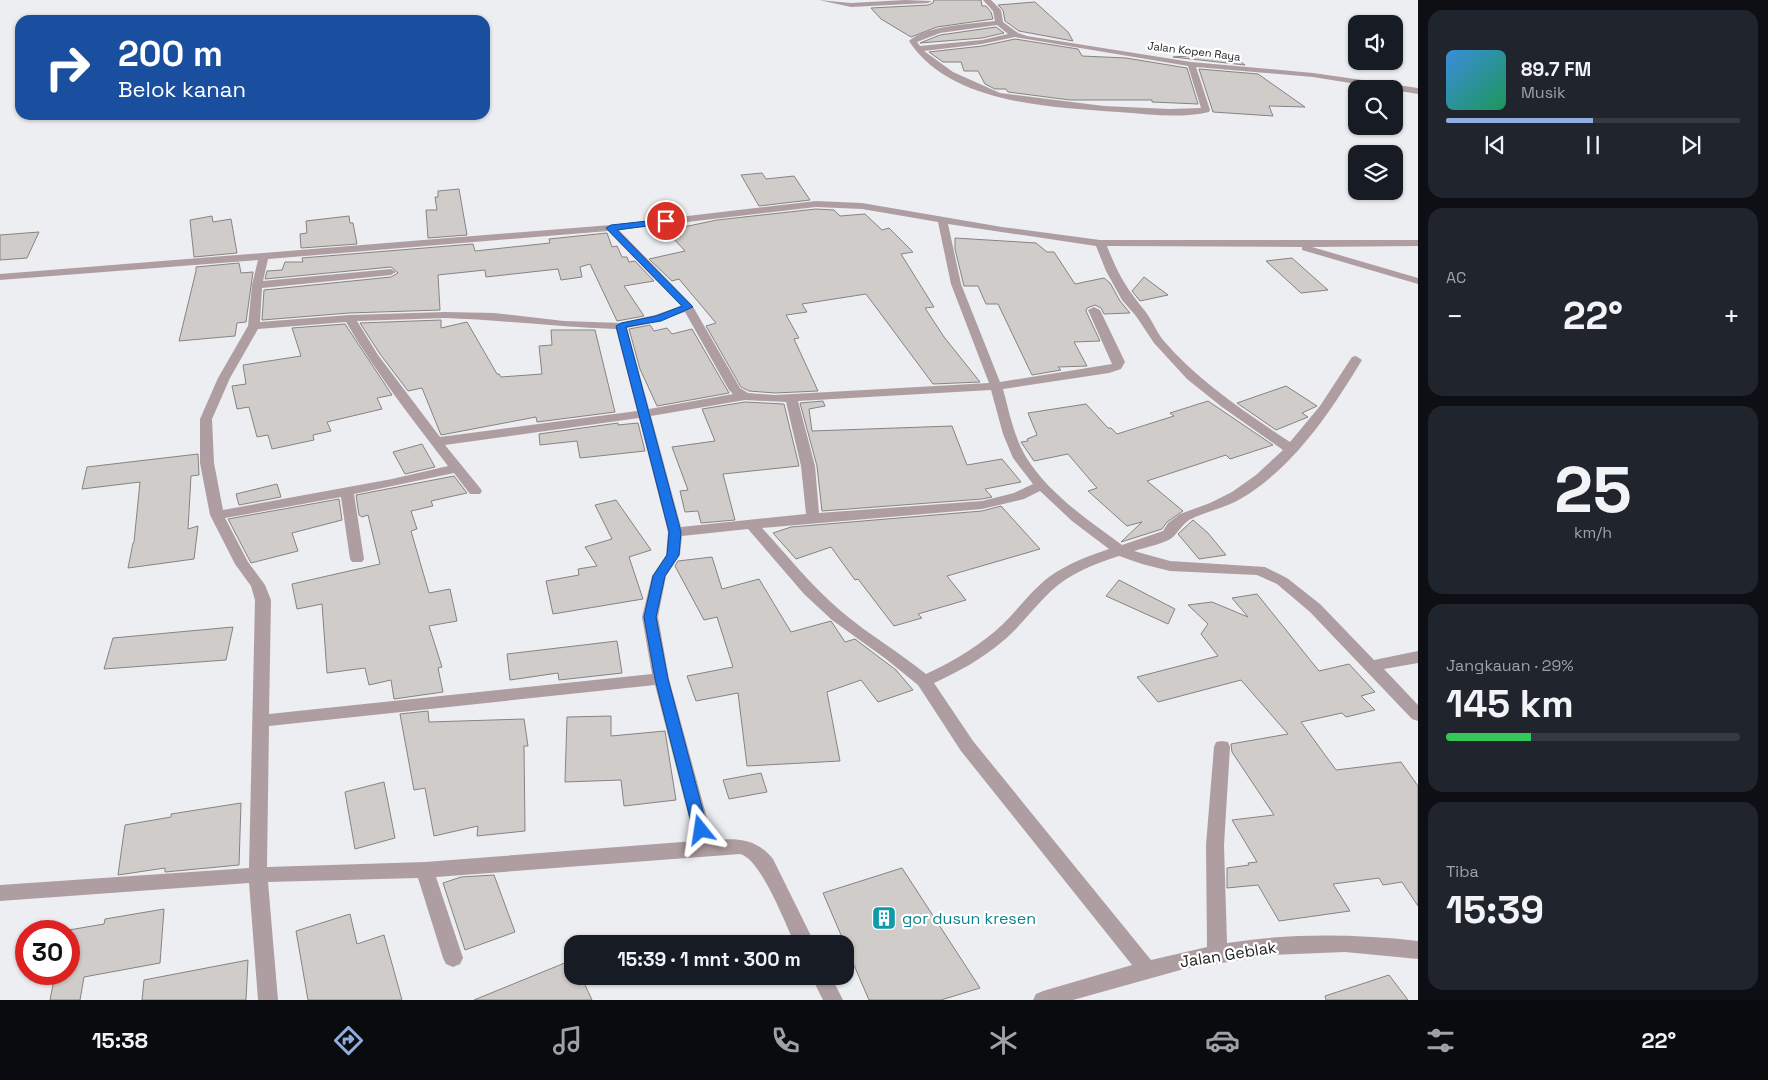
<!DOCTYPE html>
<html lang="id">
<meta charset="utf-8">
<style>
:root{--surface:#171b24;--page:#20242c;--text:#f1f3f6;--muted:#9ea1a6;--line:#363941;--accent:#8faddf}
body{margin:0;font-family:"Space Grotesk",sans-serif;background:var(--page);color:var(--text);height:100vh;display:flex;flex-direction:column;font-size:19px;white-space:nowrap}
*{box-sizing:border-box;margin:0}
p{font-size:16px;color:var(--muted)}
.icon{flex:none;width:28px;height:28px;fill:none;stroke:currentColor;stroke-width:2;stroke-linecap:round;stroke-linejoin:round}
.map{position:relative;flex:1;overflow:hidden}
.details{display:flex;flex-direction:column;gap:10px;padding:10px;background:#0d0f14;width:350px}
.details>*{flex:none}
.guide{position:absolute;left:15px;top:15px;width:475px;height:105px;border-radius:15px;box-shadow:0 1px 4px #0004;background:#1a4fa0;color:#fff;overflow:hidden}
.fabs{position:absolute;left:1348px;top:15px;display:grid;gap:10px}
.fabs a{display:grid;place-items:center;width:55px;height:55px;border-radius:10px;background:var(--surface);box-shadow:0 1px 4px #0004;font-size:25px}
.speed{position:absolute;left:15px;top:920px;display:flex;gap:10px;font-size:25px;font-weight:700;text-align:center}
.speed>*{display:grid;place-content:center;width:65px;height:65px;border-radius:50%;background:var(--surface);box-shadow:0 1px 4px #0004;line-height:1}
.speed .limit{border:8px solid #d22;background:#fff;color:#111}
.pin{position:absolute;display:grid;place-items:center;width:42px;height:42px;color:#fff;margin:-21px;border:2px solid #fff;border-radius:50%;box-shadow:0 1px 5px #0007}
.me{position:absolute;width:55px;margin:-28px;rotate:345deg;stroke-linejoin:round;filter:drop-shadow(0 0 4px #0008)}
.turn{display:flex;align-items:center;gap:18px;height:105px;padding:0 20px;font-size:22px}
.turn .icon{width:65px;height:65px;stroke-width:2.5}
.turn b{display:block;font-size:35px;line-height:42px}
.big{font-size:38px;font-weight:800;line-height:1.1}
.details .card{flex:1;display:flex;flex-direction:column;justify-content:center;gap:8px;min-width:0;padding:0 18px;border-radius:15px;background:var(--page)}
.details .dial{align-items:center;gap:0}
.dial b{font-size:65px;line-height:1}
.song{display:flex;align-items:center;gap:15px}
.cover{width:60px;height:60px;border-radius:8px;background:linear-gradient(135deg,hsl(210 70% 55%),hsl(150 70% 35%))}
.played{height:5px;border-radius:2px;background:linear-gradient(90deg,var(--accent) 50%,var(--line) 50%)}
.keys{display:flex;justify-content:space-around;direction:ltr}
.heat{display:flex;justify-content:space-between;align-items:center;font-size:28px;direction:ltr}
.charge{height:8px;border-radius:4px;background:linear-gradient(90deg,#34c759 29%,var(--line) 0)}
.trip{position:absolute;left:564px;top:935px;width:290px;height:50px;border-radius:15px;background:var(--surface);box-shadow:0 1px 4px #0004;font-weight:800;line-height:50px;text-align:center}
.dock{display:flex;height:80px;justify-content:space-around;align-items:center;background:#090b0e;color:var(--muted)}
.dock .icon{width:35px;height:35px}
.dock .active{color:var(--accent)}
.dock b{font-size:22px;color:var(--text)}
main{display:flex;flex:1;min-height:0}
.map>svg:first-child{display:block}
</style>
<main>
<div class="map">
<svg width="1418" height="1000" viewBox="0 0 1418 1000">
<rect width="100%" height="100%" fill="#eceef2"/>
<path fill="#d0ccca" stroke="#878382" d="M934 0H981L982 6H986L991 12 993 19 937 27 911 37 881 19 871 8 928 5 933 3Z
M1035 2 1068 32 1073 41 1019 31 1005 21 1003 10 998 5Z
M996 27 1004 33 982 38 920 43 940 35Z
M1015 39 1078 49 1082 56 1126 58 1187 68 1198 104 1152 102V100H1070L1008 92 1006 89H995L985 84 978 71H964L961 62H943L929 52 982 46Z
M1229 53 1245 65 1173 57Z
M1199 69 1258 74 1305 107 1269 106 1273 116 1213 112Z
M762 173 766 179 794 176 810 200 759 206 741 175Z
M459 189 467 235 428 238 426 210H437L435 197H438V191Z
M816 209 834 210 840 216 865 214 882 230 889 228 913 252 901 254 934 307 925 308 944 337 980 382 933 384 866 294 802 304 807 312 786 315 799 338 794 339 818 391 775 393 749 391 741 387 706 326 716 323 679 279 672 281 649 259 685 251 673 238 681 236 674 229 717 220Z
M212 216 213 222 231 219 237 253 194 257 190 220Z
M349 216 350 223H353L357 244 301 248 300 234 307 233 306 221Z
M39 232 27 258 0 260V235Z
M607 233 612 247 617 246 622 257H627L629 262 635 261 654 281 624 286 644 316 617 321 590 264 580 267 582 277 561 280 558 269 486 277 485 270 438 275 440 310 349 313 262 320 264 290 391 277 398 273 391 267 265 279 267 271 282 270 285 262H303L302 258 473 244 475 251 550 243 549 239Z
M955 238 1036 243 1047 252H1054L1075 284 1104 278 1110 283 1120 301 1130 313 1104 314 1101 308 1095 305 1087 308 1086 311 1100 341 1074 342 1087 366 1058 367 1061 370 1032 375 998 304H986L978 286H964L955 249Z
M1292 258 1328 290 1301 293 1266 261Z
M239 263 241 273 253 272 246 322 237 323 235 336 179 341 196 271V267Z
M1144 277 1168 295 1140 301 1132 291Z
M441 320V328L467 322 497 374H499L501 377 542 374 539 346 552 345 551 330H595L615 412 537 422 536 417 441 435 422 388 408 391 380 354 360 323Z
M345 324 392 395 377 398 382 409 327 422 331 431 313 435 314 440 272 449 268 435 257 437 249 407 237 409 232 386 246 384 243 365 301 356 292 328Z
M650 325 654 331 667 328 672 334 692 329 729 393 657 406 640 369 629 329Z
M1286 386 1317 406 1302 413 1308 417 1276 430 1237 403Z
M823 401 825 406 809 409 812 431 952 426 967 465 1002 459 1021 482 985 489 992 497 982 499 822 511 817 466 800 403Z
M1208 401 1273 445 1230 459 1226 455 1147 481 1183 511 1167 522 1162 529 1121 542 1142 522 1127 526 1088 491 1097 488 1068 454 1034 461 1021 442 1028 441 1027 439 1037 435 1028 413 1086 404 1108 428H1111L1117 434 1174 416 1170 413Z
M745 402 784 404 799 466 723 474 735 520 701 523 698 511 685 512 680 491 688 490 672 447 715 441 702 409Z
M618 423V425L638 423 645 451 580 458 577 441 540 445 539 434Z
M422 444 435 467 405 474 393 452Z
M198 454 199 475 191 476 188 529 198 526 194 559 128 568 133 543 134 542 140 482 82 489 87 467Z
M454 476 467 493 431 501 433 506 411 511 417 529 411 531 429 593 450 589 457 621 429 626 442 667 438 668 443 692 394 699 391 680 369 685 365 668 327 673 322 604 297 609 292 584 380 564 368 515 362 517 359 515 356 495Z
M277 484 281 497 239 505 236 494Z
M339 499 342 520 292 533 298 551 251 563 228 519Z
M616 500 651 550 629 557 643 599 553 614 546 581 579 575 578 569 597 566 585 547 612 539 595 505Z
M1001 506 1040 549 947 576 966 600 918 614 922 618 894 626 858 579 855 580 831 547 796 559 773 533 791 527 982 511Z
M1193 520 1208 533 1226 555 1199 559 1178 534Z
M712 557 722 589 759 579 791 632 831 621 845 642 855 639 896 670 913 690 878 702 861 680 827 692 840 761 747 766 738 693 696 701 687 676 733 667 717 617 704 620 675 566 678 561Z
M1119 580 1175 609 1168 624 1106 596Z
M1257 594 1319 671 1349 664 1375 692 1361 696 1375 710 1346 717 1342 713 1301 722 1336 770 1401 762 1418 786V906L1402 882 1383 885 1379 878 1333 884 1350 911 1279 921 1258 885 1227 888V868L1249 865 1248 863 1257 862 1232 820 1274 815 1232 752 1231 744 1288 734 1241 680 1158 702 1137 677 1218 656 1201 634 1208 624 1188 605 1212 602 1248 617 1232 598Z
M233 627 226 660 104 669 113 638Z
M617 641 622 673 559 680 558 673 510 680 507 654Z
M428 711 429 722 524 719 528 746H524L525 831 477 836 478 826 434 836 425 788 414 790 400 714Z
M611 716V736L665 731 676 800 624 806 621 780 565 782 567 717Z
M761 773 767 792 729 799 723 780Z
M384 782 395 838 355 849 345 792Z
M241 803 239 865 165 872V868L118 875 125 825 171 817V814Z
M902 868 980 988 941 1000H869L823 893Z
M494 875 515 932 465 950 443 883 461 877Z
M164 909 160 963 84 977 80 1000H50L55 974H69V930L104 924 105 919Z
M350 914 357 944 384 935 402 1000H308L296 931Z
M248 960 246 1000H142L144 980Z
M572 960V976H581L592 1000H474Z
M1389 975 1408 1000H1326L1325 996Z"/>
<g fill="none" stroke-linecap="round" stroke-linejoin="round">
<path fill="#af9ea1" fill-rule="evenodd" d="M819 0 851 3 905 0 932 1 928 3 851 7Z
M983 0H991L1001 10 1003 22 1018 33 1027 36 1191 62 1313 73 1418 88V94L1313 77 1196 67 1210 110 1209 112C1180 119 1147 114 1118 112 1050 107 950 104 909 41 926 25 972 24 995 21L993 11ZM997 25 1008 34 982 40 920 46 917 42 940 33ZM1015 37 1188 66 1201 108 1169 109 1104 106 1000 93 953 72 924 51 982 44Z
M816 201 862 203 1002 227 1100 240H1418V246L1312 247 1418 278V284L1302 250V247L1107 246C1118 274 1126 288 1145 311 1152 320 1156 331 1163 340 1199 382 1245 412 1290 442L1320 406 1352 357 1356 356 1362 360C1331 411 1295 466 1242 498 1226 508 1206 511 1189 520 1182 525 1179 531 1173 537 1167 543 1143 548 1134 551L1170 561 1265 567 1287 578 1320 604 1374 660 1418 651V663L1384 669 1418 705V721L1412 719 1310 612 1277 584 1257 575 1170 571 1142 564 1119 556C1095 564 1070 573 1051 591 1034 607 1021 626 1003 641 982 659 958 672 934 683L973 741 1151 960 1207 947 1206 845 1214 747 1216 742 1222 741 1228 742 1230 747 1224 845 1227 943C1291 933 1354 934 1418 941V959L1345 952 1271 955 1184 969 1073 1000H1033L1036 994 1043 991 1132 965 961 751 918 685 886 659 832 620 804 594 748 529 682 536 680 555 666 576 658 617 669 679 713 840C737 838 756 838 773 859L815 944H795C785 923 761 859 740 854L436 877 463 958 460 964 453 967 446 964 443 958 418 878 268 882 278 1000H258L249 883 0 901V885L249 868 255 600 251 586 235 564 210 515 200 463V419L218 378 248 326 252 285 258 260 0 280V274L611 225ZM816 207 862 209 938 222 951 284 989 383 775 395 748 393 740 388 692 305 619 230ZM948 224 1096 246 1106 271 1122 300 1136 316 1154 343 1187 379 1222 407 1283 450 1256 475 1232 492 1210 503 1180 514 1168 523 1163 531 1122 545C1088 520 1049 494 1026 457 1014 437 1009 411 1003 389L1109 373 1121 369 1125 362 1100 310 1094 307 1088 310 1112 364 1000 382 961 284ZM608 231 681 306 655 315 621 323 564 321 494 313 445 312 349 315 260 322 262 288 391 275 396 272 391 269 263 281 268 259ZM685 312 729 390 733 394 649 409 627 328 662 320ZM445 318C502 320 559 327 616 329L637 411 440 437 378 355 357 321ZM346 322C376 373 413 420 448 466L392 479 223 510 214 463 212 419 230 378 258 329ZM991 390 1003 434 1013 458 1033 484 1014 493 982 501 819 513 815 466 798 401ZM745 400 786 402 801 466 806 514 681 527 651 416ZM639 418 668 532 666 555 652 576 642 617 652 674 269 714 271 600 265 585 248 562 225 518 341 497 350 559 352 562H362L364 559 354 494 454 473 470 494H480L482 491 480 488 445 445ZM1040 491 1072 521 1109 549C1088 556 1067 564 1049 577 1032 590 1019 608 1003 624 981 645 954 661 926 674 899 652 868 634 842 612 812 587 788 556 762 528L982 509 1024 499ZM655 685 695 841 425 862 267 867 269 726Z
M811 976H831L843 1000H823Z"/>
</g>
<path fill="#1a73e8" stroke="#114b97" d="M666 219H669V223L617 230 693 307 661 321 626 327 681 532 679 555 665 576 656 617 668 679 708 830 706 834 701 836 695 834 693 830 655 679 644 617 653 576 667 555 669 532 616 326 621 323 656 316 682 306 606 228 611 225Z"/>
<defs>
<symbol id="building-square" viewBox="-11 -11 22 22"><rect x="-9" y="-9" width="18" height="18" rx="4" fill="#0f9aa8" stroke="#fff"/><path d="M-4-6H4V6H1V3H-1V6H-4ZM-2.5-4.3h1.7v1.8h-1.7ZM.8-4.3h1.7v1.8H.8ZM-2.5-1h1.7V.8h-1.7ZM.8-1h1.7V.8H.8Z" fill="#fff"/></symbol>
</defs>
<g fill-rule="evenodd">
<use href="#building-square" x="870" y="904" width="28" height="28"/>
</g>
<g text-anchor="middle" stroke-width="4.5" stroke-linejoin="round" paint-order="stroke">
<g font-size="11" fill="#222224" stroke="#fff">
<text transform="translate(1194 51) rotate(7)" y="4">Jalan Kopen Raya</text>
</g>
<g font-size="16" fill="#0d838f" stroke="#fff" text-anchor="start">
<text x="902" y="924">gor dusun kresen</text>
</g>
<g font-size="16" fill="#222224" stroke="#fff">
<text transform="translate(1228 954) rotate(-9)" y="6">Jalan Geblak</text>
</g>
</g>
</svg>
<div class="fabs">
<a><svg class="icon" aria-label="sound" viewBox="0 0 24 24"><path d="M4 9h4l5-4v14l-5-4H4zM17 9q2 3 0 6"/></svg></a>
<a><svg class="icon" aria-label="search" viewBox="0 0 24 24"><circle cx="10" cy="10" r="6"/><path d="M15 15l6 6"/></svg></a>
<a><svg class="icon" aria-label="layers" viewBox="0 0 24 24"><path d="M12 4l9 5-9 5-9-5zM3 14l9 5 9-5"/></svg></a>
</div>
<div class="speed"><div class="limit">30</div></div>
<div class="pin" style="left:666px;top:221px;background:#d93025"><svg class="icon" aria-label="arrive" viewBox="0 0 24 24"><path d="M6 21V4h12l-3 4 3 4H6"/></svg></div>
<svg class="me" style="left:701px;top:830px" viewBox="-20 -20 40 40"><path d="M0-17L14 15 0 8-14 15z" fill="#1a73e8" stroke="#fff" stroke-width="4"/></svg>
<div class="trip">15:39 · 1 mnt · 300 m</div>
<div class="guide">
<div class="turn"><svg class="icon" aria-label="right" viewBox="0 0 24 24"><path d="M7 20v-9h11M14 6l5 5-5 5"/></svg><div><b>200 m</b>Belok kanan</div></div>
</div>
</div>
<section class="details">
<div class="card">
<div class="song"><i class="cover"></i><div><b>89.7 FM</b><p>Musik</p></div></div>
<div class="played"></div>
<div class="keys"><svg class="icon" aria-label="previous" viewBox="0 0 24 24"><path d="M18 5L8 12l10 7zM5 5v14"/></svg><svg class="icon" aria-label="pause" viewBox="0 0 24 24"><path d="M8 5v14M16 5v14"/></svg><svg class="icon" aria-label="next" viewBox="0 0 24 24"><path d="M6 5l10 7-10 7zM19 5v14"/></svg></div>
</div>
<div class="card"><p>AC</p>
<div class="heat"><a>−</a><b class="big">22°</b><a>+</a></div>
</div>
<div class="card dial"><b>25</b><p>km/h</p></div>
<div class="card"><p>Jangkauan · 29%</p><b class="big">145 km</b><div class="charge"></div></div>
<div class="card"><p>Tiba</p><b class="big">15:39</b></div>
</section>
</main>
<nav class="dock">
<b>15:38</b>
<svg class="icon active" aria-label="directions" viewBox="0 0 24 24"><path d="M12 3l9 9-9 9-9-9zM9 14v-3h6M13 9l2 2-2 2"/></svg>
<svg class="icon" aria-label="music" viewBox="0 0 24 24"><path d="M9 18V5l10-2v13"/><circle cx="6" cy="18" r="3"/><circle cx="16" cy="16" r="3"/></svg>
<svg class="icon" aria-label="phone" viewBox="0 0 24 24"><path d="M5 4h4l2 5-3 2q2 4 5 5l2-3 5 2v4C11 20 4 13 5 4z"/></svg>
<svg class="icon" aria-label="climate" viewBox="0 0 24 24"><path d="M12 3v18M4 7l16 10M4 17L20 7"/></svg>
<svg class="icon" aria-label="car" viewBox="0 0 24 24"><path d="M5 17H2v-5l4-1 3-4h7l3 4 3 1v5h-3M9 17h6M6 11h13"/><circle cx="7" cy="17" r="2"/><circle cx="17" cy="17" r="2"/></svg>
<svg class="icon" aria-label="filters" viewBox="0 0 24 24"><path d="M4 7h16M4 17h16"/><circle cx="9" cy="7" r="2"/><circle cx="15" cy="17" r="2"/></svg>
<b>22°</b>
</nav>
